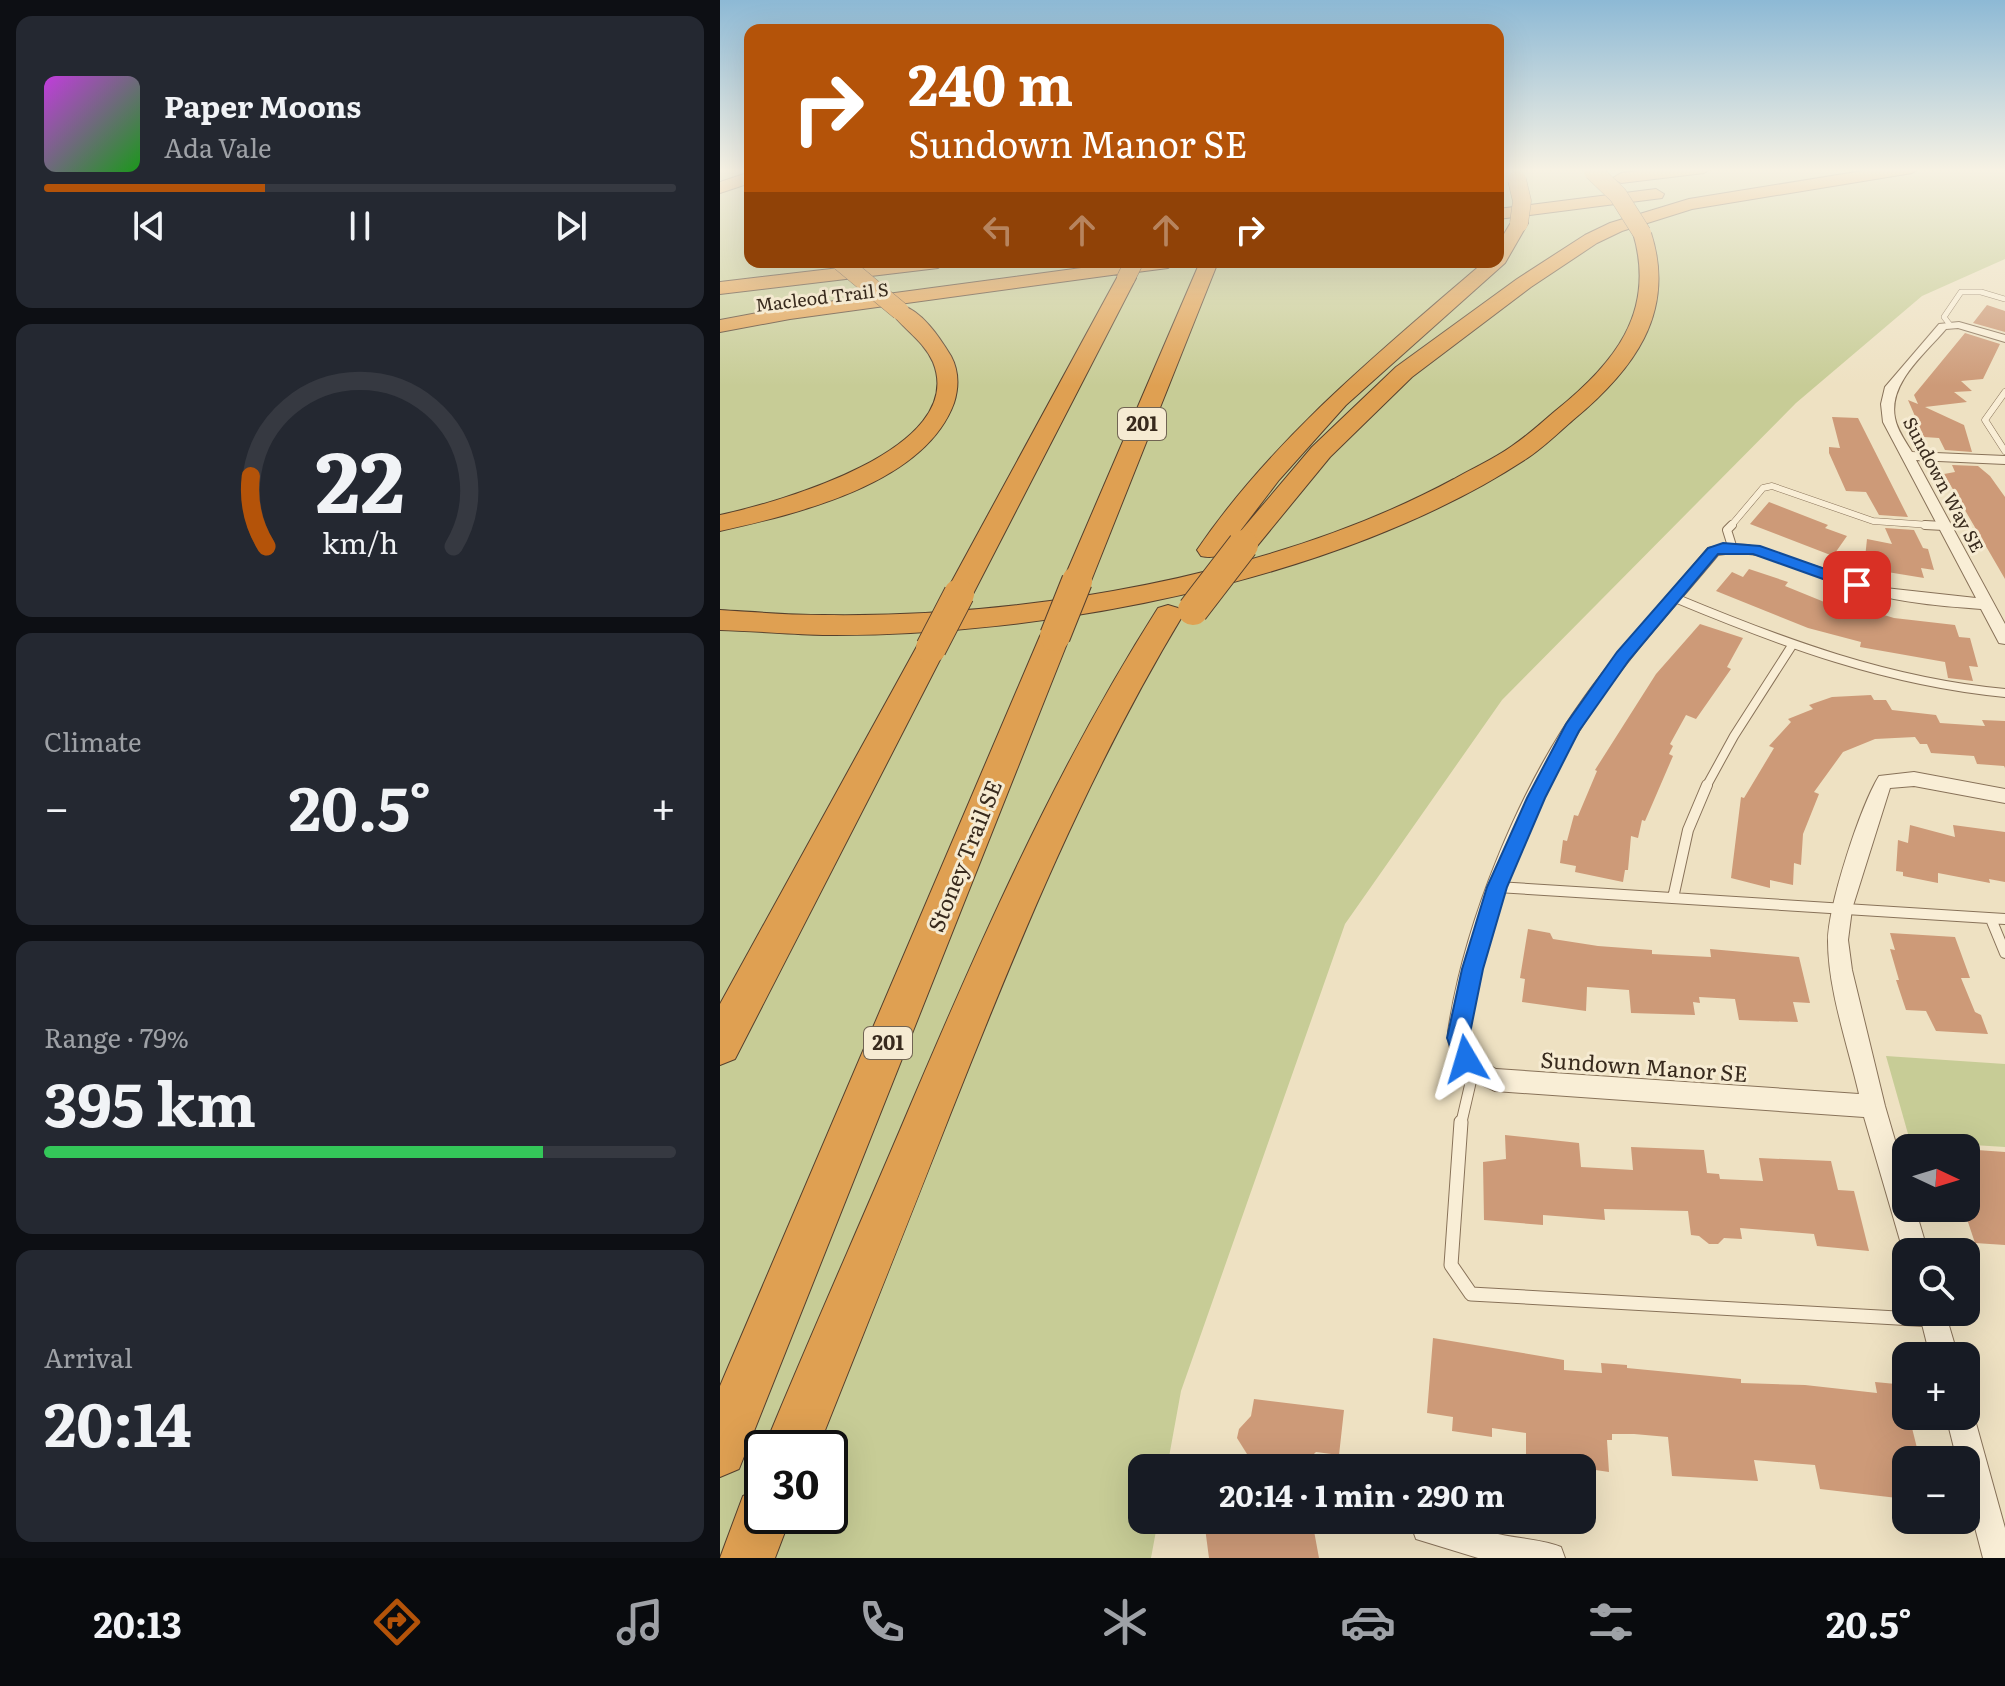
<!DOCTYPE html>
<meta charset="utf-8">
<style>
:root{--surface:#171b24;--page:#242831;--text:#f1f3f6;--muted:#9ea1a6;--line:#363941;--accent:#b45309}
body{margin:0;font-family:Literata,serif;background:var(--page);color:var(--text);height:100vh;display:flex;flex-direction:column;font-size:30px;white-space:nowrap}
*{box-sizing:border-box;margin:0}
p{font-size:26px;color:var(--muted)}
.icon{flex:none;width:44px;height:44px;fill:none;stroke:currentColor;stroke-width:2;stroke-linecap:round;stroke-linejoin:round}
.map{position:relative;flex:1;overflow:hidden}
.side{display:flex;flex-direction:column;gap:16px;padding:16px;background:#0d0f14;width:720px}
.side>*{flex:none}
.guide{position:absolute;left:24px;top:24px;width:760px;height:244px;border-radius:16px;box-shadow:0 8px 32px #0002;background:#b45309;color:#fff;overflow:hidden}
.needle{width:52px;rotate:94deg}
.buttons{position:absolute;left:1172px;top:1134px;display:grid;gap:16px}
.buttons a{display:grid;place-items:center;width:88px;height:88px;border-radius:16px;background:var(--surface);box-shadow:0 8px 32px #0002;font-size:40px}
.speed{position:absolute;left:24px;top:1430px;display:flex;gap:16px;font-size:40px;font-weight:700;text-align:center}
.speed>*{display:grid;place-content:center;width:104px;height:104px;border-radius:50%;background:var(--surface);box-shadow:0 8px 32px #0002;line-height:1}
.speed .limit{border:4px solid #111;border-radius:12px;background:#fff;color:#111}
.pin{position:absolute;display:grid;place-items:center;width:68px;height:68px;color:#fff;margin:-34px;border-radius:16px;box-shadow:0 4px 12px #0006}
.me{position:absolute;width:88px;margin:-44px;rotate:353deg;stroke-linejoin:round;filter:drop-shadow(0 0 6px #0008)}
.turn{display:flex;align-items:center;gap:28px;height:168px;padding:0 32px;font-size:36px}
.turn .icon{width:104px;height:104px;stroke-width:2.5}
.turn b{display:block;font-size:56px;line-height:68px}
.lanes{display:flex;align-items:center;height:76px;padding:0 32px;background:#0003;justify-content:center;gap:40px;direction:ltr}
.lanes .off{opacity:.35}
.big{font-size:60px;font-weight:700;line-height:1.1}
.side .card{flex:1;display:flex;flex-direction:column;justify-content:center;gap:12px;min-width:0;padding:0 28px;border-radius:16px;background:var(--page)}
.side .dial{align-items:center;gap:0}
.dial svg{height:208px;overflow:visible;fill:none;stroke:var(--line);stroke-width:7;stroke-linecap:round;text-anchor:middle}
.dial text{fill:var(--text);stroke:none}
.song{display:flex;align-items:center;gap:24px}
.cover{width:96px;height:96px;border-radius:12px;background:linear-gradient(135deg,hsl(290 70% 55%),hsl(120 70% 35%))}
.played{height:8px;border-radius:4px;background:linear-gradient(90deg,var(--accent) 35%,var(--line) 35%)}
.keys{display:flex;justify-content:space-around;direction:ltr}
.heat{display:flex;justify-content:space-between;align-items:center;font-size:44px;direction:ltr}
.charge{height:12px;border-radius:6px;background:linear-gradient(90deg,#34c759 79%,var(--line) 0)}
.trip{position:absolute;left:408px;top:1454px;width:468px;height:80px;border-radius:16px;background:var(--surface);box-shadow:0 8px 32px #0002;font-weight:700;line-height:80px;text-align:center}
.dock{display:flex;height:128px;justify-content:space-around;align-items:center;background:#090b0e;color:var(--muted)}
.dock .icon{width:56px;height:56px}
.dock .current{color:var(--accent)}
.dock b{font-size:36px;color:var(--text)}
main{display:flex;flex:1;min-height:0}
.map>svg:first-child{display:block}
</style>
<main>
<section class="side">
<div class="card">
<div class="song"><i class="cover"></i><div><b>Paper Moons</b><p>Ada Vale</p></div></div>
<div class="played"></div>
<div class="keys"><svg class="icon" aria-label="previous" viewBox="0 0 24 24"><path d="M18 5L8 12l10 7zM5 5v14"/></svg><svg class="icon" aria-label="pause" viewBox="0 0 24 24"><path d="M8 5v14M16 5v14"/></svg><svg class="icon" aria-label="next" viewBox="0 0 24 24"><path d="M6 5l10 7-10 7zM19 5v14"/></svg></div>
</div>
<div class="card dial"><svg viewBox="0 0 100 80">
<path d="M14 69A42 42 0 1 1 86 69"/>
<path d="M14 69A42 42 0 0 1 8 42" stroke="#b45309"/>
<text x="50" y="56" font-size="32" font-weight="700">22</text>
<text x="50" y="72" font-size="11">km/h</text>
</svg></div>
<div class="card"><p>Climate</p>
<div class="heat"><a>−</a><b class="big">20.5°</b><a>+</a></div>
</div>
<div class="card"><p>Range · 79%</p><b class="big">395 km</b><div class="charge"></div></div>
<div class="card"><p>Arrival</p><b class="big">20:14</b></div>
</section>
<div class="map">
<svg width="1285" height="1558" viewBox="0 0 1285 1558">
<rect width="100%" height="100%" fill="#eee1c2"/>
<path fill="#c7cc96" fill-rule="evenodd" d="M0 168H30V262H778V168H1285V259L1202 296 1076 403 782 700 625 924 461 1391 447 1468H422V1520H438L431 1558H0ZM42 1448H110V1516H42Z
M1166 1056 1285 1064V1147L1190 1141Z"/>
<path fill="#cd9a78" d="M1267 305 1285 311V332L1253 323Z
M1245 333 1280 344 1263 379 1241 381 1252 391 1234 392 1247 402 1205 407 1244 425 1252 452 1225 450 1219 438 1204 437 1188 400 1198 404 1194 395Z
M1112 417 1138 418 1188 517 1159 515 1146 492 1126 491 1109 453V447L1120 448Z
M1232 465 1258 466 1270 476 1285 497V579L1224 474 1235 472Z
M1049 502 1108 525 1105 528 1127 536 1113 556 1030 524Z
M1165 528 1194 530 1203 548 1208 549 1214 570 1201 568 1204 578 1155 570 1156 561 1145 558 1147 539 1172 544Z
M1029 569 1068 582 1065 586 1119 608 1121 602 1174 618 1235 625 1239 637 1250 638 1258 667 1249 666 1253 681 1228 678 1225 662 1140 647 1141 642 1088 628 996 591 1012 572 1023 577Z
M980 624 1023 638 1007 667 1011 669 976 719 966 715 950 744 953 746 949 754 953 756 925 821 922 820 918 838 911 836 908 870H905L903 882 855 872 856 866 840 863 843 840 847 841 854 815 858 816 877 771 875 770 936 674Z
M1151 695 1154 700H1166L1172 710 1216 715 1220 723 1265 726 1262 720 1285 721V768L1284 766 1257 764 1254 756 1211 753 1207 744H1200L1195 737 1155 739 1123 752 1094 792 1099 794 1083 834 1081 865 1074 863 1073 885 1050 880V888L1011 878 1021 797 1024 798 1054 748 1049 746 1071 722 1068 719 1093 709 1089 705 1112 697Z
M1190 825 1235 837 1233 825 1285 832V882L1269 879 1270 883 1218 873V883L1183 876V872L1176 871 1178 840 1188 843Z
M808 929 830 933 833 939 878 946 932 950V954L991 957 990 949 1079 957 1090 1003 1073 1002 1078 1022 1019 1020 1015 999 979 997 980 1003 973 1002 975 1015 911 1013 909 990 867 987 866 1011 802 1002 805 979 800 978Z
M1170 933 1235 937 1250 978H1241L1255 1012 1261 1015 1268 1034 1216 1031 1206 1011 1186 1010 1176 980H1179L1170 949 1175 950Z
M785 1135 859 1143 861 1167 913 1170 911 1147 984 1150 987 1173 999 1174 1000 1179 1043 1181 1039 1158 1111 1161 1118 1190 1134 1191 1149 1251 1097 1246 1094 1234 1020 1228 1022 1239 1004 1238 998 1244H989L979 1236 971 1235 968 1211 884 1209 885 1220 823 1215V1225L764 1220 763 1162 786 1159Z
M1257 1150 1285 1152V1245L1255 1243 1246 1216V1169L1255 1170 1249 1151Z
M713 1338 844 1360V1370L882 1373 881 1363 907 1365V1368L1021 1379V1383L1085 1385 1157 1393 1155 1382 1176 1384 1178 1390 1183 1391 1186 1416H1189L1200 1460H1177L1186 1499 1100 1489 1095 1465 1034 1460 1038 1481 952 1476 948 1437 914 1434H892V1440H887L889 1472 862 1468H806V1433L772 1428V1437L732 1431 733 1417 707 1413Z
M534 1399 624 1410 619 1455 596 1452 579 1468H525L527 1454 517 1438 519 1429 531 1416Z
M484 1520H592L599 1558H489Z"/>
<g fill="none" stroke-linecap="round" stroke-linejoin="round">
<defs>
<path id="lane-far4" d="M1230 325 1224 317 1241 292H1261L1285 299"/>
<path id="lane-far3" d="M1285 392 1265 420 1285 451
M1010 527 1043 488 1052 486 1153 521 1224 526"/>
<path id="lane-far2" d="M1012 525 1007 530 1012 546
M1205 525 1224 526
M955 598C1063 643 1168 682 1285 693
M986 787 1014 736 1071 647"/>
<path id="lane-far1" d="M777 887 1285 919
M953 898 968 830 987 785
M1271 919 1285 953
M741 1124 754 1068"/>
<path id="lane" d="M741 1122 731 1265 751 1294 1212 1320"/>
<path id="street" d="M1239 322 1285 335V342L1238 328 1226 329C1205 354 1168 383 1175 418 1177 430 1186 442 1192 452L1285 456V464L1196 460 1285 624V644L1279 643 1261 609C1222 606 1183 603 1145 592 1099 579 1048 545 998 555 956 606 909 655 872 711 814 798 764 927 750 1032 750 1051 760 1060 776 1069L1139 1094C1128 1046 1108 990 1108 941 1108 906 1140 807 1159 776L1194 772 1285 789V803L1194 786 1170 788 1132 909 1128 940 1132 970 1165 1106 1186 1178V1208H1195L1208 1252H1186V1261L1144 1117 775 1091C748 1080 727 1063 728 1032 744 923 799 788 863 699 901 646 946 598 988 548L1009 544 1028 545 1165 588 1256 598 1163 422 1161 404 1165 387 1219 324Z
M1199 1312H1225L1238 1356H1210Z
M1246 1404 1250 1406 1254 1416 1285 1528V1558H1263L1246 1493V1460H1237L1226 1416H1246Z
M695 1520C731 1520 744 1526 778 1534 799 1539 821 1539 841 1547L845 1558H758L696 1539 692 1528Z"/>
<path id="highway" d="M942 168H992L984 173 901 183 893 178 901 173Z
M1161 168H1200L1192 173 972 209 902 231 877 243 811 287 692 377 610 457 533 551 523 553 513 551 509 545 513 540C503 553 498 560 481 556L477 550C554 437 662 350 764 262H778V244L793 219H805L808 223 785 263 626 405 559 480 514 539 592 447 676 367 797 279 865 235 890 223 969 199Z
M30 172V183L0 193V182Z
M936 189 944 194 942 198 778 219V209Z
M922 228 931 233C957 314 912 371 853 420 838 433 823 448 806 459 620 581 324 637 103 635 69 634 34 631 0 630V610C34 612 68 615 103 615 306 618 554 576 734 479 753 468 774 459 792 446 807 436 820 424 834 412 893 365 937 313 913 233Z
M171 262H227L218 268 0 294V282Z
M406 262H457L448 268 409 273 416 278 253 594 249 600 239 603 229 600 225 594 399 274 70 319 0 332V320L70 307Z
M480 262H498L371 581 367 587 357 590 347 587 343 581Z
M180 305C202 310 220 338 231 356 239 371 239 387 234 403 204 485 75 514 0 531V515C56 503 249 450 213 362 203 340 184 330 170 311Z
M448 605 458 608 463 615C367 774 298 943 230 1115 187 1226 142 1337 98 1448H44C88 1341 135 1236 180 1130 256 950 333 773 438 608Z
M335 626 346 629 350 636 19 1469 0 1477V1386L320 636 324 629Z
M211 638 222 641 226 648 15 1059 0 1065V1004L196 648 200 641Z
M42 1488V1516H71L55 1558H0L23 1496Z"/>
</defs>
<use href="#lane-far4" stroke="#887259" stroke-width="6"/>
<use href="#lane-far3" stroke="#887259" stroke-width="7"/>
<use href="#lane-far2" stroke="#887259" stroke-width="10"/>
<use href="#lane-far1" stroke="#887259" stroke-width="12"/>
<use href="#lane" stroke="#887259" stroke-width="15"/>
<use href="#street" stroke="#887259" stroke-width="2"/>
<use href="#highway" stroke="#56402d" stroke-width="2"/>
<use href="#lane-far4" stroke="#f9eed6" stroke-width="5"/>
<use href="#lane-far3" stroke="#f9eed6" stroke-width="6"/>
<use href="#lane-far2" stroke="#f9eed6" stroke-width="8"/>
<use href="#lane-far1" stroke="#f9eed6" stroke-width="10"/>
<use href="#lane" stroke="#f9eed6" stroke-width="13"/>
<use href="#street" fill="#f9eed6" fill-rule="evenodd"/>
<use href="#highway" fill="#dfa052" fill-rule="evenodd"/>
<defs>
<path id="highway-bridge-far1" d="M873 171 898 195 922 233
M797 180 802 201 799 223
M121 262 180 311
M406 278 413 264"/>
<path id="highway-bridge" d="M473 610 523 545
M335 636 357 581
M211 648 239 594"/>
</defs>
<use href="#highway-bridge-far1" stroke="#56402d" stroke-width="19" stroke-linecap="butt"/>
<use href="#highway-bridge" stroke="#56402d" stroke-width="32" stroke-linecap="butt"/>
<use href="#highway-bridge-far1" stroke="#dfa052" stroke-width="18"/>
<use href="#highway-bridge" stroke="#dfa052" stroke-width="30"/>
</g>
<linearGradient id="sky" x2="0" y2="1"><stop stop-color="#8db9d5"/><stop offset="0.44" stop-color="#f7f2e4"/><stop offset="1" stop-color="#f7f2e4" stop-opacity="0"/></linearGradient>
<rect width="1285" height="386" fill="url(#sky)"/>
<path fill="#1a73e8" stroke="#114b97" stroke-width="2" d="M1003 543 1040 546 1142 582 1144 585 1137 590 1131 589 1033 554H998L909 660 859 731 825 798 787 887 763 969 749 1038 757 1059 754 1066 746 1070 738 1066 727 1038 742 969 767 887 807 798 846 724 897 652 988 548Z"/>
<g text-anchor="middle" stroke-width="6" stroke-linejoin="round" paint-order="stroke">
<g font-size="18" fill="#382a1d" stroke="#f6ebd2">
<text transform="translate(102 298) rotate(-7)" y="6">Macleod Trail S</text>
<text transform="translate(1223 485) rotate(62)" y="6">Sundown Way SE</text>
</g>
<g fill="#f6ebd2" stroke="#716453" stroke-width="2">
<rect x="398" y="408" width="48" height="32" rx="6"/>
<rect x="144" y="1027" width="48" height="32" rx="6"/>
</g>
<g font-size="20" font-weight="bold" fill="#382a1d">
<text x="422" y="431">201</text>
<text x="168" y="1050">201</text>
</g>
<g font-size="22" fill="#382a1d" stroke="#f6ebd2">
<text transform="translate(245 856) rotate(-68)" y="8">Stoney Trail SE</text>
<text transform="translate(924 1067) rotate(4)" y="8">Sundown Manor SE</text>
</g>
</g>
</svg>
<div class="buttons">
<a><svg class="needle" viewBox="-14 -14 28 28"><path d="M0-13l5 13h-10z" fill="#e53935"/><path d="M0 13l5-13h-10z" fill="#9ea1a6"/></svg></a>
<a><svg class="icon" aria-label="search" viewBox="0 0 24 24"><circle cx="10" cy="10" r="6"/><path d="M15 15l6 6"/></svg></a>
<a>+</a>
<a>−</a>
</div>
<div class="speed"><div class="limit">30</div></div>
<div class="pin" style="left:1137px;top:585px;background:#d93025"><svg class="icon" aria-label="arrive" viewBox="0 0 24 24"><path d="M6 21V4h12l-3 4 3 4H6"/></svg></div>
<svg class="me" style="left:746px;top:1059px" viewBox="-20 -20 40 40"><path d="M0-17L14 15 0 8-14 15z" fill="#1a73e8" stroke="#fff" stroke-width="4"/></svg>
<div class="trip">20:14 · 1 min · 290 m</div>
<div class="guide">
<div class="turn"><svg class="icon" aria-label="right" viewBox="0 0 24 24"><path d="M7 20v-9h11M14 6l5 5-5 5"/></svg><div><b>240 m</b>Sundown Manor SE</div></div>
<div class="lanes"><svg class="icon off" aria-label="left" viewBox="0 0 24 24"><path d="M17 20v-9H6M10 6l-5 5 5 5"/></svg><svg class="icon off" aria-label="ahead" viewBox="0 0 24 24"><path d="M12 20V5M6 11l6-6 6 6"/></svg><svg class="icon off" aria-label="ahead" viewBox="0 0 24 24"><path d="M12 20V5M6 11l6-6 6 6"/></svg><svg class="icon" aria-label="right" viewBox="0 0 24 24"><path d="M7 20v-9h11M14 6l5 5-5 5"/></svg></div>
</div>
</div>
</main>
<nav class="dock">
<b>20:13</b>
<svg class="icon current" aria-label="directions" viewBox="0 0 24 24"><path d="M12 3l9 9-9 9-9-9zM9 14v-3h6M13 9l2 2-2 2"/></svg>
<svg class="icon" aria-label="music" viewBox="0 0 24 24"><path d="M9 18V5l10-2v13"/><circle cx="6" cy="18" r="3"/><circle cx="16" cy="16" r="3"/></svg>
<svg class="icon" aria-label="phone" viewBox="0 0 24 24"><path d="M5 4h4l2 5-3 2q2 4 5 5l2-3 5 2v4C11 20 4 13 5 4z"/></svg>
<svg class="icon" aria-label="climate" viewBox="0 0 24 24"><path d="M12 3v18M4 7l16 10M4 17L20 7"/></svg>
<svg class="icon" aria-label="car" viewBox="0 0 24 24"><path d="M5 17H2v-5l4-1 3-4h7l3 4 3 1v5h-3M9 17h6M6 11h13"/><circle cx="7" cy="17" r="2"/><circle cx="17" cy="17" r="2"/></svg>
<svg class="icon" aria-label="filters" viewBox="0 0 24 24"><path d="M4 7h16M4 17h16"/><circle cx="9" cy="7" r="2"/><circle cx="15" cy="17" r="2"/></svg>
<b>20.5°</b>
</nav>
